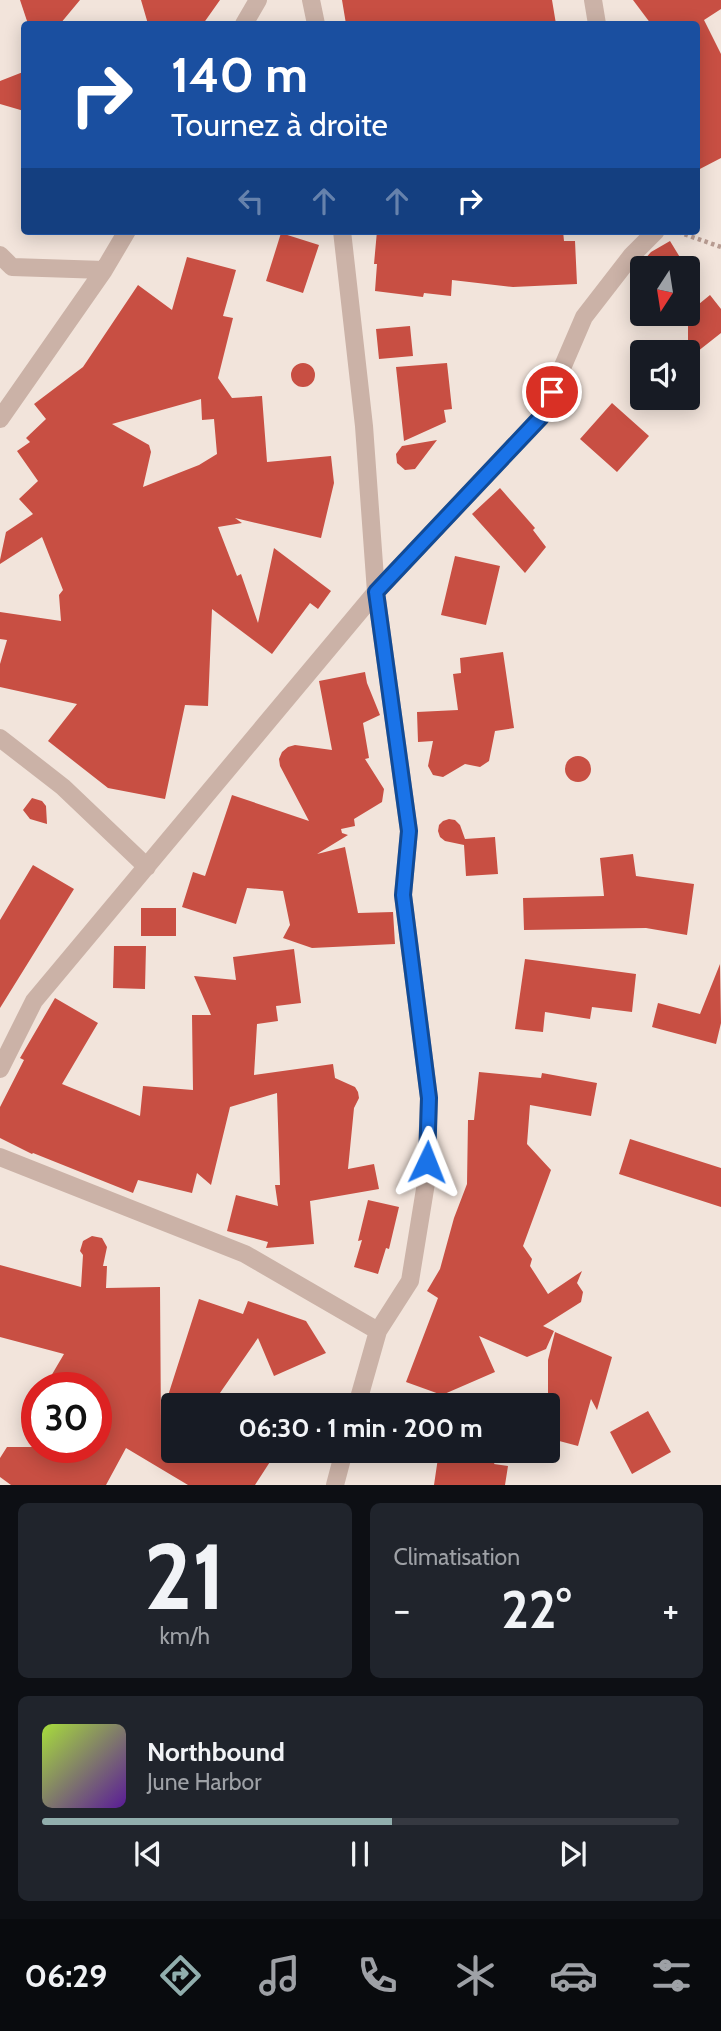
<!DOCTYPE html>
<html lang="fr">
<meta charset="utf-8">
<style>
:root{--surface:#171b24;--page:#20242c;--text:#f1f3f6;--muted:#9ea1a6;--line:#363941;--accent:#91aead}
body{margin:0;font-family:Cabin,sans-serif;background:var(--page);color:var(--text);height:100vh;display:flex;flex-direction:column;font-size:26px;white-space:nowrap}
*{box-sizing:border-box;margin:0}
p{font-size:23px;color:var(--muted)}
.icon{flex:none;width:38px;height:38px;fill:none;stroke:currentColor;stroke-width:2;stroke-linecap:round;stroke-linejoin:round}
.map{position:relative;height:1485px;overflow:hidden}
.side{display:flex;flex-direction:column;gap:18px;padding:18px;background:#0d0f14;flex:1}
.side>*{flex:none}
.hud{position:absolute;left:21px;top:21px;width:679px;height:214px;border-radius:7px;box-shadow:0 4px 18px #0003;background:#1a4fa0;color:#fff;overflow:hidden}
.needle{width:46px;rotate:192deg}
.fabs{position:absolute;left:630px;top:256px;display:grid;gap:14px}
.fabs a{display:grid;place-items:center;width:70px;height:70px;border-radius:7px;background:var(--surface);box-shadow:0 4px 18px #0003;font-size:35px}
.speed{position:absolute;left:21px;top:1372px;display:flex;gap:14px;font-size:35px;font-weight:700;text-align:center}
.speed>*{display:grid;place-content:center;width:91px;height:91px;border-radius:50%;background:var(--surface);box-shadow:0 4px 18px #0003;line-height:1}
.speed .limit{border:10px solid #d22;background:#fff;color:#111}
.pin{position:absolute;display:grid;place-items:center;width:60px;height:60px;color:#fff;margin:-30px;border:4px solid #fff;border-radius:50%;box-shadow:0 2px 7px #0007}
.me{position:absolute;width:77px;margin:-38px;rotate:2deg;stroke-linejoin:round;filter:drop-shadow(0 0 5px #0008)}
.turn{display:flex;align-items:center;gap:24px;height:147px;padding:0 35px;font-size:32px}
.turn .icon{width:91px;height:91px;stroke-width:2.5}
.turn b{display:block;font-size:49px;line-height:60px}
.lanes{display:flex;align-items:center;height:66px;padding:0 35px;background:#0003;justify-content:center;gap:35px;direction:ltr}
.lanes .off{opacity:.35}
.big{font-size:52px;font-weight:700;line-height:1.1}
.side .tile{flex:1;display:flex;flex-direction:column;justify-content:center;gap:10px;min-width:0;padding:0 24px;border-radius:10px;background:var(--page)}
.side .dial{align-items:center;gap:0}
.dial b{font-size:91px;line-height:1}
.song{display:flex;align-items:center;gap:21px}
.cover{width:84px;height:84px;border-radius:10px;background:linear-gradient(135deg,hsl(80 70% 55%),hsl(270 70% 35%))}
.played{height:7px;border-radius:4px;background:linear-gradient(90deg,var(--accent) 55%,var(--line) 55%)}
.keys{display:flex;justify-content:space-around;direction:ltr}
.heat{display:flex;justify-content:space-between;align-items:center;font-size:38px;direction:ltr}
.side .tiles{flex:1;display:grid;gap:18px;grid-template-columns:1fr 1fr}
.tile:last-child{grid-column:span 2}
.trip{position:absolute;left:161px;top:1393px;width:399px;height:70px;border-radius:7px;background:var(--surface);box-shadow:0 4px 18px #0003;font-weight:700;line-height:70px;text-align:center}
.menu{display:flex;height:112px;justify-content:space-around;align-items:center;background:#090b0e;color:var(--muted)}
.menu .icon{width:49px;height:49px}
.menu .selected{color:var(--accent)}
.menu b{font-size:32px;color:var(--text)}
.map>svg:first-child{display:block}
</style>
<div class="map">
<svg width="721" height="1485" viewBox="0 0 721 1485">
<rect width="100%" height="100%" fill="#f2e4db"/>
<path fill="#c84f43" fill-rule="evenodd" d="M20 0H80L60 24H28Z
M141 0H220L203 24H148Z
M342 0H552L556 24H346Z
M633 0H721V9L704 20 721 54V158L696 171V24H651Z
M23 72 24 89V111L0 104V81Z
M377 231H563L564 241H575L577 284 513 287 452 280 451 296 424 293 423 297 375 291 377 264H374Z
M281 233 319 245 303 293 266 281Z
M670 241 681 259 668 268H637L651 252Z
M187 257 236 270 223 316 233 318 218 378 232 398 262 396 267 462 331 456 334 483 321 538 235 518 242 523 218 527 237 576 241 574 258 623 274 548 331 591 318 609 310 603 272 654 212 609 208 706 185 705 165 799 108 788 48 741 77 704 0 687V664L7 640 0 639V612L61 621 59 595 63 590 42 537 0 564V560L6 532 33 514 19 499 38 481 17 451 30 442 26 438 46 419 34 404 83 367 138 285 172 310ZM201 399 202 420 214 419 217 454 199 465 143 487 151 452 149 445 112 424Z
M710 295 721 309V333L688 359V313Z
M410 326 413 356 379 359 376 329Z
M291 375a12 12 0 1 1 24 0a12 12 0 1 1-24 0Z
M447 363 452 409 444 410 446 422 404 441 396 367Z
M612 403 649 436 617 472 580 439Z
M437 440 415 469 405 470 397 463 396 454 402 446Z
M500 488 535 528 533 530 546 547 525 573 472 514Z
M455 556 500 566 486 625 441 615Z
M503 652 514 728 495 731 489 761 480 767 465 764 443 777 433 775 428 766 433 741 418 742 417 712 458 710 453 674 461 673 460 658Z
M365 672 367 683 380 715 363 723 369 758 365 759 384 789 382 802 354 819 355 826 341 829 342 833 348 835 317 854 345 847 358 913 393 912 395 944 312 948 283 938 290 925 283 891 247 888 236 924 182 907 193 872 205 876 232 795 309 821 280 766 279 759 282 752 288 747 295 745 332 750 319 681Z
M565 769a13 13 0 1 1 26 0a13 13 0 1 1-26 0Z
M32 798 42 801 46 806 47 824 30 819 23 810Z
M449 819 455 820 460 825 465 839 495 837 498 874 466 876 464 845 445 841 440 837 438 831 439 825 443 821Z
M633 854 636 876 694 884 687 935 646 928 524 930 523 898 604 896 600 858Z
M33 865 74 889 0 1008V920Z
M141 908H176V936H141Z
M114 946H146L145 989 113 988Z
M294 949 301 1003 276 1006 278 1021 257 1024 254 1075 333 1064 335 1078 355 1087 358 1092 359 1098 354 1108 348 1169 374 1164 379 1189 310 1201 314 1244 266 1248 268 1242 227 1231 236 1195 278 1206 275 1185H280L277 1093 230 1107 211 1185 197 1173 192 1193 138 1180 133 1193 33 1153 32 1154 0 1138V1107L24 1060 20 1058 55 998 98 1023 62 1084 140 1116 143 1086 193 1090 192 1015H211L194 976 236 980 233 957Z
M525 959 636 974 632 1012 592 1007 590 1019 545 1012 543 1032 515 1029Z
M720 964 721 1023 716 1044 652 1027 658 1003 700 1014Z
M479 1072 541 1078 542 1073 597 1083 591 1116 530 1105 527 1144 551 1170 523 1246 532 1259 530 1266 548 1294 582 1271 577 1283 583 1292 581 1302 543 1326 554 1331 546 1349 527 1357 479 1336 495 1372 442 1395 406 1382 438 1298 427 1291 440 1269 454 1218 467 1184 468 1120H474Z
M630 1139 721 1168V1207L619 1174Z
M368 1200 399 1207 389 1249 386 1248 378 1274 354 1267 362 1240 358 1241Z
M92 1236 102 1238 107 1247 103 1266H107L106 1288 160 1287 161 1431 173 1433V1455L181 1451H277L255 1485H188L126 1448 106 1485H11L0 1477V1458L7 1447H96V1388H44L64 1354 0 1337V1265L81 1287 83 1255 80 1251 83 1241Z
M199 1299 243 1314 248 1301 306 1321 326 1353 274 1376 258 1338 213 1403 207 1405H165Z
M555 1332 612 1357 597 1410 591 1399 578 1446 548 1438V1360Z
M648 1411 671 1452 632 1474 610 1432Z
M439 1451H500L494 1464 508 1466 505 1485H434Z"/>
<g fill="none" stroke-linecap="round" stroke-linejoin="round">
<path stroke="#b79b91" stroke-width="4.5" stroke-dasharray="3.5 3.5" stroke-linecap="butt" d="M678 232 721 247"/>
<path stroke="#cbb2a7" stroke-width="18" d="M311 0 316 24
M593 0 597 24
M244 24 258 0
M342 231 364 426 376 592 409 831 403 895 429 1098 426 1183 410 1281 378 1331 357 1405
M0 255 12 267 104 270
M0 419 104 270 127 231
M0 738 63 787 147 867
M0 1069 34 1001 376 592 541 417 584 317 632 255 656 231
M0 1157 245 1254 378 1331
M335 1485 344 1451"/>
</g>
<g fill="none" stroke-linecap="round" stroke-linejoin="round">
<defs>
<path id="route" d="M427 1162 429 1098 403 895 409 831 376 592 541 417 552 392"/>
</defs>
<use href="#route" stroke="#114b97" stroke-width="18"/>
<use href="#route" stroke="#1a73e8" stroke-width="12"/>
</g>
</svg>
<div class="fabs">
<a><svg class="needle" viewBox="-14 -14 28 28"><path d="M0-13l5 13h-10z" fill="#e53935"/><path d="M0 13l5-13h-10z" fill="#9ea1a6"/></svg></a>
<a><svg class="icon" aria-label="sound" viewBox="0 0 24 24"><path d="M4 9h4l5-4v14l-5-4H4zM17 9q2 3 0 6"/></svg></a>
</div>
<div class="speed"><div class="limit">30</div></div>
<div class="pin" style="left:552px;top:392px;background:#d93025"><svg class="icon" aria-label="arrive" viewBox="0 0 24 24"><path d="M6 21V4h12l-3 4 3 4H6"/></svg></div>
<svg class="me" style="left:427px;top:1162px" viewBox="-20 -20 40 40"><path d="M0-17L14 15 0 8-14 15z" fill="#1a73e8" stroke="#fff" stroke-width="4"/></svg>
<div class="trip">06:30 · 1 min · 200 m</div>
<div class="hud">
<div class="turn"><svg class="icon" aria-label="right" viewBox="0 0 24 24"><path d="M7 20v-9h11M14 6l5 5-5 5"/></svg><div><b>140 m</b>Tournez à droite</div></div>
<div class="lanes"><svg class="icon off" aria-label="left" viewBox="0 0 24 24"><path d="M17 20v-9H6M10 6l-5 5 5 5"/></svg><svg class="icon off" aria-label="ahead" viewBox="0 0 24 24"><path d="M12 20V5M6 11l6-6 6 6"/></svg><svg class="icon off" aria-label="ahead" viewBox="0 0 24 24"><path d="M12 20V5M6 11l6-6 6 6"/></svg><svg class="icon" aria-label="right" viewBox="0 0 24 24"><path d="M7 20v-9h11M14 6l5 5-5 5"/></svg></div>
</div>
</div>
<section class="side">
<div class="tiles">
<div class="tile dial"><b>21</b><p>km/h</p></div>
<div class="tile"><p>Climatisation</p>
<div class="heat"><a>−</a><b class="big">22°</b><a>+</a></div>
</div>
<div class="tile">
<div class="song"><i class="cover"></i><div><b>Northbound</b><p>June Harbor</p></div></div>
<div class="played"></div>
<div class="keys"><svg class="icon" aria-label="previous" viewBox="0 0 24 24"><path d="M18 5L8 12l10 7zM5 5v14"/></svg><svg class="icon" aria-label="pause" viewBox="0 0 24 24"><path d="M8 5v14M16 5v14"/></svg><svg class="icon" aria-label="next" viewBox="0 0 24 24"><path d="M6 5l10 7-10 7zM19 5v14"/></svg></div>
</div>
</div>
</section>
<nav class="menu">
<b>06:29</b>
<svg class="icon selected" aria-label="directions" viewBox="0 0 24 24"><path d="M12 3l9 9-9 9-9-9zM9 14v-3h6M13 9l2 2-2 2"/></svg>
<svg class="icon" aria-label="music" viewBox="0 0 24 24"><path d="M9 18V5l10-2v13"/><circle cx="6" cy="18" r="3"/><circle cx="16" cy="16" r="3"/></svg>
<svg class="icon" aria-label="phone" viewBox="0 0 24 24"><path d="M5 4h4l2 5-3 2q2 4 5 5l2-3 5 2v4C11 20 4 13 5 4z"/></svg>
<svg class="icon" aria-label="climate" viewBox="0 0 24 24"><path d="M12 3v18M4 7l16 10M4 17L20 7"/></svg>
<svg class="icon" aria-label="car" viewBox="0 0 24 24"><path d="M5 17H2v-5l4-1 3-4h7l3 4 3 1v5h-3M9 17h6M6 11h13"/><circle cx="7" cy="17" r="2"/><circle cx="17" cy="17" r="2"/></svg>
<svg class="icon" aria-label="filters" viewBox="0 0 24 24"><path d="M4 7h16M4 17h16"/><circle cx="9" cy="7" r="2"/><circle cx="15" cy="17" r="2"/></svg>
</nav>
